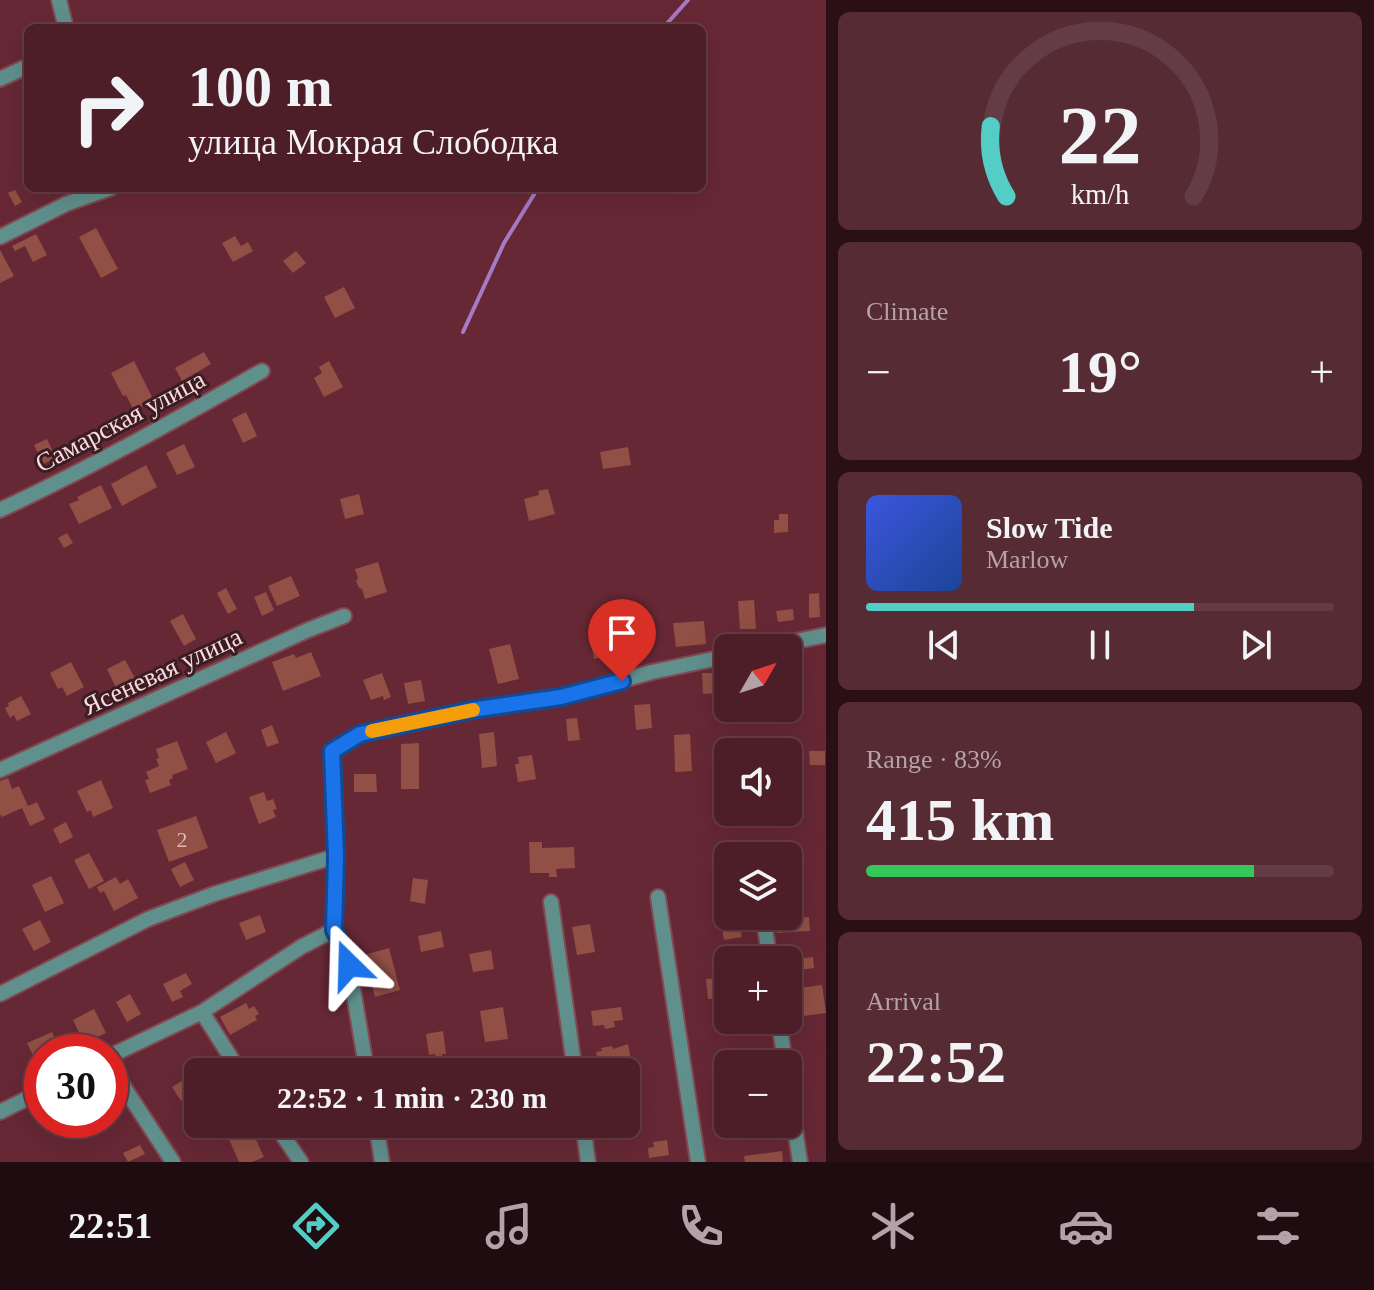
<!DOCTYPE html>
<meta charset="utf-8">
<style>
:root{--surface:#4d1e28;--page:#572b34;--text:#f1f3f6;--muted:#b3a2a8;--line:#643c45;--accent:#54cdc6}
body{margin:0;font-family:Georgia,serif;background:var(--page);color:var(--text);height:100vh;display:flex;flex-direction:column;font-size:30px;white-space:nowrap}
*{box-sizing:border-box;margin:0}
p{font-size:26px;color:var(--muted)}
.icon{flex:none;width:44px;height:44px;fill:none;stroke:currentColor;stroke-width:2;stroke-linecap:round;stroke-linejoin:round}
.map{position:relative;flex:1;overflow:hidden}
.drawer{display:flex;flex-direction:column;gap:12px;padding:12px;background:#2a1016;width:548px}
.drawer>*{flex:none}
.top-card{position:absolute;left:24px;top:24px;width:682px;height:168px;border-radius:12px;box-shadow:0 8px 32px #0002,0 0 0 2px var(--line);background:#4d1e28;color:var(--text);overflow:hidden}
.needle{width:52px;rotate:51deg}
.tools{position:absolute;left:714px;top:634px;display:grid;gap:16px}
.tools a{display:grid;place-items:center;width:88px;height:88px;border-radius:12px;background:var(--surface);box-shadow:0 8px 32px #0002,0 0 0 2px var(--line);font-size:40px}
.speed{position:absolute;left:24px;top:1034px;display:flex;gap:16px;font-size:40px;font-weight:700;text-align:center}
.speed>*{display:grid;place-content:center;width:104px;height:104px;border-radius:50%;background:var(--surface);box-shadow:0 8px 32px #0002,0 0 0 2px var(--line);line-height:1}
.speed .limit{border:12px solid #d22;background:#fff;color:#111}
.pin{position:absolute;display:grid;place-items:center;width:68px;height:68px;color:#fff;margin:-82px -34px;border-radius:50% 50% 50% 0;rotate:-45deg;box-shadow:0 0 8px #0007}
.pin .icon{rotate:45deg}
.me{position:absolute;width:88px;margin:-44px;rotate:338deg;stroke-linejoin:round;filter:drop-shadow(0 0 6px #0008)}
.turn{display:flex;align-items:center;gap:28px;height:168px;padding:0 32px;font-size:36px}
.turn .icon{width:104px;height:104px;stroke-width:2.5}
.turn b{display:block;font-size:56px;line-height:68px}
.big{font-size:60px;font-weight:600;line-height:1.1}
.drawer .widget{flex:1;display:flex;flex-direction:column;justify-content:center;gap:12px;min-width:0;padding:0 28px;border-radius:12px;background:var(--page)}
.drawer .dial{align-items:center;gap:0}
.dial svg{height:208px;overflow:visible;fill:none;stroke:var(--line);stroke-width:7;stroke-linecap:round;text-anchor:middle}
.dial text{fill:var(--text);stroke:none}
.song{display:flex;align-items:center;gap:24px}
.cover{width:96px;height:96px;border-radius:12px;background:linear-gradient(135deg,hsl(230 70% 55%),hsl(220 70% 35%))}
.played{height:8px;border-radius:4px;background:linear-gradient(90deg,var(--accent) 70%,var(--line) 70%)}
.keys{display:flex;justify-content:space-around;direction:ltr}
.heat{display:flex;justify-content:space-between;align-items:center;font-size:44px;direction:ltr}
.charge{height:12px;border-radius:6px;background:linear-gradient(90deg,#34c759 83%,var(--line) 0)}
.trip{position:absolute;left:184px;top:1058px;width:456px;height:80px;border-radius:12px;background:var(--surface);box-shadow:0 8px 32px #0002,0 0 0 2px var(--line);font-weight:600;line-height:80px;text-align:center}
.menu{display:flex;height:128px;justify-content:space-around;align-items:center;background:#1f0c10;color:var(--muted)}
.menu .icon{width:56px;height:56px}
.menu .active{color:var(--accent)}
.menu b{font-size:36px;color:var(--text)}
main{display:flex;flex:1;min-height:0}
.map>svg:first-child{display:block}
</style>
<main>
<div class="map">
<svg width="826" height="1162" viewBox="0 0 826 1162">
<rect width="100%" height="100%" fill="#672835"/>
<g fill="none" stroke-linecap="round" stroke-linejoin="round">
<path stroke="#a67bc5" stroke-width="4" d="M663 28 688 0
M463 332 504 243 538 188"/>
</g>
<path fill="#914f45" d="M15 190 22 202 15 206 8 193Z
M96 228 118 269 101 278 79 237Z
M36 234 47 255 33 262 25 246 15 251 12 246Z
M235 236 241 246 248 242 253 251 233 262 222 243Z
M0 250 14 276 0 283Z
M296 251 306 263 293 273 283 261Z
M344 287 355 308 335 318 324 297Z
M204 352 211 364 182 381 175 368Z
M134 361 154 401 134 411 126 395 123 396 111 373Z
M329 361 343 387 324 397 314 378 322 373 319 367Z
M246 412 257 436 243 443 232 419Z
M47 439 56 458 43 464 34 445Z
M184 444 195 467 177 475 166 453Z
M628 447 631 465 603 469 600 452Z
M146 465 157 487 122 506 111 484Z
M101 485 112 508 79 524 69 504 79 500 77 497Z
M548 489 555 514 529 521 524 499 539 495 538 491Z
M359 494 364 514 345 519 340 499Z
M779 514H788V532L774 533V520H779Z
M67 533 73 543 64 548 58 538Z
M378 562 387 592 365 599 362 589 359 588 356 581 358 578 355 569Z
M291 576 300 596 277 606 268 586Z
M226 588 237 609 228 614 217 593Z
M266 592 274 610 262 616 254 597Z
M819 593 820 617 809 618V594Z
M754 600 756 629H740L738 601Z
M793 609 794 620 778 622 776 611Z
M183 614 196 639 184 646 170 621Z
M704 621 706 644 676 647 673 623Z
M621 625 626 654 616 656 617 662 608 664 607 656 594 659 590 638 601 636 600 629Z
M510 644 519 679 498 684 489 649Z
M311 652 321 676 283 691 272 662 294 654 296 658Z
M125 660 135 678 116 688 107 669Z
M71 662 84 687 67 696 62 687 58 689 50 673Z
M382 673 391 697 384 700 383 696 371 700 363 680Z
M702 673H718L719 693 703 694Z
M799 674 802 697 788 700V676Z
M421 680 425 701 408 704 404 683Z
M21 696 31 714 17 721 14 715 10 718 5 708 9 706 8 703Z
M650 704 652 728 636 730 634 705Z
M577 718 580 740 568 741 566 719Z
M272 725 279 743 267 747 261 730Z
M226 732 236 753 216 763 206 742Z
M494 732 497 766 482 768 479 734Z
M690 734 692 771 675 772 674 735Z
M177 741 188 769 172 775 173 778 169 780 171 785 150 793 145 780 149 779 146 772 159 766 156 759 159 758 156 749Z
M419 743V789H401V744Z
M809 751H825V765H810Z
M532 755 536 779 518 782 515 764H519L518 757Z
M354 774H376L377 792H354Z
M8 778 12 789 19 786 28 806 37 802 45 819 30 826 22 808 2 817 0 814V781Z
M101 780 113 808 93 817 91 810 87 812 77 791Z
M264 792 267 801 273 799 277 809 273 810 276 817 259 824 249 797Z
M196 816 208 848 169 862 157 830Z
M66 822 73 837 60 844 53 829Z
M529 842H542V848L574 847 575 868 556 869 557 877H549V873H530Z
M89 853 104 881 89 889 74 860Z
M185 862 194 880 180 887 171 869Z
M51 876 64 903 45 912 32 885Z
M116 877 120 884 128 879 138 898 114 911 104 891 100 893 97 887Z
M413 878 428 880 425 904 410 901Z
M260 915 266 932 246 940 239 923Z
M728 915 739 916 742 937 724 940 720 916Z
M809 917 810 931 777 933 776 919Z
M40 920 51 942 34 951 22 929Z
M590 924 595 952 577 955 572 927Z
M441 931 444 947 421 952 418 936Z
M728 945 730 958 721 960 719 946Z
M389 948 400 990 375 997 364 955Z
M491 950 494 969 473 972 469 954Z
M813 957 814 968 793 971 792 960Z
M186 973 192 984 180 991 183 997 172 1002 163 984Z
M722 978 724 998 708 999 706 979Z
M822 985 826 1013 796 1017 792 989Z
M130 994 141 1014 127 1022 116 1002Z
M246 1003 249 1009 254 1006 259 1014 255 1016 257 1020 230 1035 220 1017Z
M503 1007 508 1039 485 1042 480 1011Z
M621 1007 623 1020 614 1021 615 1027 605 1029 604 1025 593 1026 591 1011Z
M94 1009 106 1033 95 1038 99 1047 88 1052 73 1020Z
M740 1020H756L757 1027 742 1030Z
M443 1031 446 1054H442L443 1058 436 1059 435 1054 429 1055 426 1034Z
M52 1032 62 1052H42V1062L37 1064 27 1043Z
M628 1044 631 1060 599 1066 596 1052 602 1051 601 1048 612 1046 613 1049Z
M279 1059 286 1068 295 1062 299 1069 294 1072H261Z
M594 1059 597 1072H588L586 1061Z
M185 1079 193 1093 181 1101 172 1087Z
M79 1120H102L87 1131Z
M744 1124H766L768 1137 746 1140Z
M250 1127 264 1157 252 1162H239L228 1137Z
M667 1140 669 1155 649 1158 648 1148 654 1147 653 1142Z
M140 1145 145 1154 128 1162 123 1153Z
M782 1151 783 1162H745L744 1156Z"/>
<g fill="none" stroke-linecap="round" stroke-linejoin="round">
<defs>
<path id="minor" d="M59 0 66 28
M0 79 28 66
M0 237 66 204 111 188
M0 510C90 468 176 420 262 371
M762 648 826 635
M0 770 308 630 344 616
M658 897 698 1162
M551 902 575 1072
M763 916 770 960
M0 994 148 919 214 894 336 856
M202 1012 240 1072
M779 1020 785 1064
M110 1056 202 1012 301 947 334 930
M110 1066 173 1162
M367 1072 349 965 344 950 334 930 336 856 332 751 360 734 471 710 561 697 652 672 728 656
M788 1082 800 1162
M0 1112 42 1091
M275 1124 301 1162
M376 1124 382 1162
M583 1124 588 1162"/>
</defs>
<use href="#minor" stroke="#824853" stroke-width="18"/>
<use href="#minor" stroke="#60908c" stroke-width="14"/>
</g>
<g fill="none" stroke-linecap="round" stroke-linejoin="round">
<defs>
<path id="route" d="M349 965 344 950 334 930 336 856 332 751 360 734 471 710 561 697 622 681"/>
</defs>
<use href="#route" stroke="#114b97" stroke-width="20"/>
<use href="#route" stroke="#1a73e8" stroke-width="14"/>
<path stroke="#f59e0b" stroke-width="14" d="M372 731 473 710"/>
</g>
<g text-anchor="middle" stroke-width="6" stroke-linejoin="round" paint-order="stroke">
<g font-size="22" fill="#e0b7b8">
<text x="182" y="847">2</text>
</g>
<g font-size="26" fill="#fbdade" stroke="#3a1d22">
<text transform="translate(120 421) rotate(-28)" y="9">Самарская улица</text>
<text transform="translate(162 671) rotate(-25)" y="9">Ясеневая улица</text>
</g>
</g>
</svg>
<div class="tools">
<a><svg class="needle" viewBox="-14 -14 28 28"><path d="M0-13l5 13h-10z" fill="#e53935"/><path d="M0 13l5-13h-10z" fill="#b3a2a8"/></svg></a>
<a><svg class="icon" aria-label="sound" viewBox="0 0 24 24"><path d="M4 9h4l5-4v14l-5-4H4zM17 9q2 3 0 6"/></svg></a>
<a><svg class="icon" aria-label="layers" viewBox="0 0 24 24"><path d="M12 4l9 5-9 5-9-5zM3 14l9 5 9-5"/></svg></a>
<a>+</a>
<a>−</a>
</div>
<div class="speed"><div class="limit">30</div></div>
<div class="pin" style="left:622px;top:681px;background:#d93025"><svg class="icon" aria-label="arrive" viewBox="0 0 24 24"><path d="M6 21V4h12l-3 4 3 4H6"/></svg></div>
<svg class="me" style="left:349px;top:965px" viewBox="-20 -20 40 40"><path d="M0-17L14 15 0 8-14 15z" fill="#1a73e8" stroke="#fff" stroke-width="4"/></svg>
<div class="trip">22:52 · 1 min · 230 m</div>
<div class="top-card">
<div class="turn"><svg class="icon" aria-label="right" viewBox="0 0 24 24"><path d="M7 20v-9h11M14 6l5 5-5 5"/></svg><div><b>100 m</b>улица Мокрая Слободка</div></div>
</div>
</div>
<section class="drawer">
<div class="widget dial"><svg viewBox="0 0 100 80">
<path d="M14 69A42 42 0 1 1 86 69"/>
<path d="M14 69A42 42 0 0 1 8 42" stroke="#54cdc6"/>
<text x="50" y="56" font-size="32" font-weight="700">22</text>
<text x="50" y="72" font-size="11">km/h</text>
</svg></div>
<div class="widget"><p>Climate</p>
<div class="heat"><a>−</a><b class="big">19°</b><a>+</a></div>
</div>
<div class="widget">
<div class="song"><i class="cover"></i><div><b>Slow Tide</b><p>Marlow</p></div></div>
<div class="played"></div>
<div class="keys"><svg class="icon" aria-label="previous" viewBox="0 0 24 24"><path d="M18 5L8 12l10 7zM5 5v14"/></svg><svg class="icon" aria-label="pause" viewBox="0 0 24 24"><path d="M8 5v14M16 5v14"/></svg><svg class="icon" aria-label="next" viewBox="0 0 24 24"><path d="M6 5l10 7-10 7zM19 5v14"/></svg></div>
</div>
<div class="widget"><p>Range · 83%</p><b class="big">415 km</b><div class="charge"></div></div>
<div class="widget"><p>Arrival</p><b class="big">22:52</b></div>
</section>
</main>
<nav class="menu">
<b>22:51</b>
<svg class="icon active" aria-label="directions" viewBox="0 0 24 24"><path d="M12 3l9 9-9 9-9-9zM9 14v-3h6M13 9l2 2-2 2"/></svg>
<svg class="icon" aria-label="music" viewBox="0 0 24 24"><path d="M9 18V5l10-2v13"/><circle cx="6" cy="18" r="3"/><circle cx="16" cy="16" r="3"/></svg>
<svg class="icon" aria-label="phone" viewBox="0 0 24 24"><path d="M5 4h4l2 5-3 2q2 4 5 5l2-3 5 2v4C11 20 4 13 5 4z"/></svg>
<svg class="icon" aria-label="climate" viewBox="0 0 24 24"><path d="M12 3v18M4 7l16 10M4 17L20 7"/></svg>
<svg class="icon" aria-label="car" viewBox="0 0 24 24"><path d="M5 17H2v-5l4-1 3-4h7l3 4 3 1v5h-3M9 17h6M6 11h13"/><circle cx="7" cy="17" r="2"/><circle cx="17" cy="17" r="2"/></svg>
<svg class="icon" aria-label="filters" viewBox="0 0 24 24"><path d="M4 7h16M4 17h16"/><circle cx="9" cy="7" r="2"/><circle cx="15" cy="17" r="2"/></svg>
</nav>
